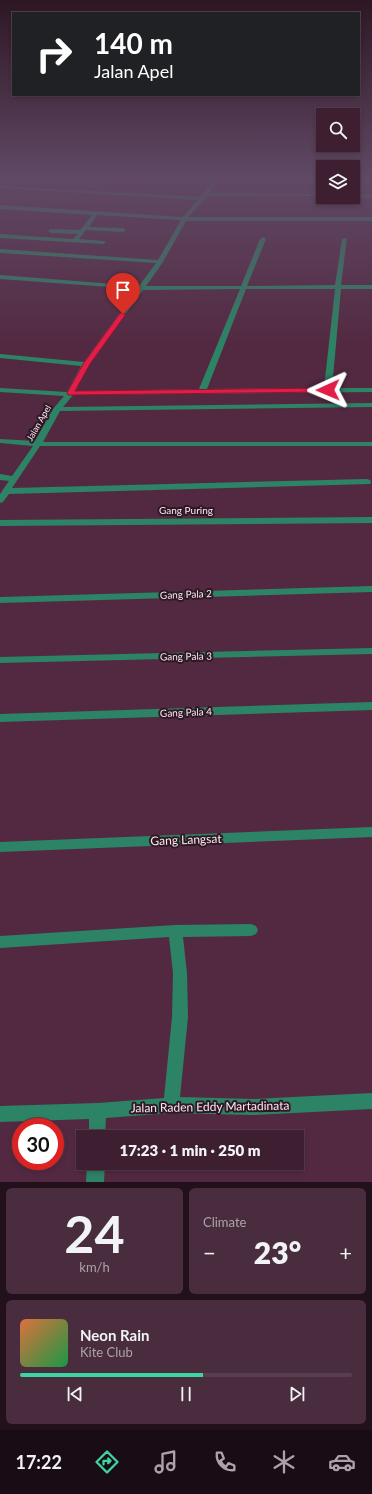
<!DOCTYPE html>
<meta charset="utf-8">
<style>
:root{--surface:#3e1f31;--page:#492c3d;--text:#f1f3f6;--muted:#ada2ab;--line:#573d4d;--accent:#3dd4a3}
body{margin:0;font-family:Lato,sans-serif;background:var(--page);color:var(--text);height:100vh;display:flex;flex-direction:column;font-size:15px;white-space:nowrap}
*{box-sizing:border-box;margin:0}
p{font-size:13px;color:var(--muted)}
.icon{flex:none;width:22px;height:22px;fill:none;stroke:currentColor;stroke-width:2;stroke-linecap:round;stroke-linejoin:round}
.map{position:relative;height:1182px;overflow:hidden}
.panel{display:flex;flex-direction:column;gap:6px;padding:6px;background:#22111b;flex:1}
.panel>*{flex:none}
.hud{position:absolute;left:12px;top:12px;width:348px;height:84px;border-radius:0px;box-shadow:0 2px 6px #0003,0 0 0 1px var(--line);background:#202124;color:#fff;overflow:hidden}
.controls{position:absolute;left:316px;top:108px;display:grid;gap:8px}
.controls a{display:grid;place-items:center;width:44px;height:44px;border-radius:0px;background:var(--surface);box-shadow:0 2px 6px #0003,0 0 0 1px var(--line);font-size:20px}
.speed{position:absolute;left:12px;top:1118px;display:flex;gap:8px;font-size:20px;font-weight:700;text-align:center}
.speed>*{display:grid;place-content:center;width:52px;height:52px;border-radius:50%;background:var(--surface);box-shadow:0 2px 6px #0003,0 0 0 1px var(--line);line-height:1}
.speed .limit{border:6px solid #d22;background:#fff;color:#111}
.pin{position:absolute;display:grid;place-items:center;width:34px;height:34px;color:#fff;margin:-41px -17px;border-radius:50% 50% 50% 0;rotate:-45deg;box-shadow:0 0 4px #0007}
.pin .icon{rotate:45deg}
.me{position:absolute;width:44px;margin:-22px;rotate:269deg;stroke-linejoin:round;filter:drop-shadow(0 0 3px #0008)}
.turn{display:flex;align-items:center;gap:14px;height:84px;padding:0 16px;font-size:18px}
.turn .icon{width:52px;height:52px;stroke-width:2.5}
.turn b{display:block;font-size:28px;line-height:34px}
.big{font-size:30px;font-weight:800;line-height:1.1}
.panel .tile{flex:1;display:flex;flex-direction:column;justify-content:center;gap:6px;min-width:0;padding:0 14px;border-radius:6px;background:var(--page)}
.panel .dial{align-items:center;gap:0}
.dial b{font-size:52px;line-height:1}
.song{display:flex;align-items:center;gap:12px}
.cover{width:48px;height:48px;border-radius:6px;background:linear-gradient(135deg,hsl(20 70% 55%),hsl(140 70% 35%))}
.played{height:4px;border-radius:2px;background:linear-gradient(90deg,var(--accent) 55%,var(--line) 55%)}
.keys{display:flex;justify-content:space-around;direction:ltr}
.heat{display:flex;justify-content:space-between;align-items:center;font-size:22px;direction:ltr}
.panel .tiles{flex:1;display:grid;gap:6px;grid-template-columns:1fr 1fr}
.tile:last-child{grid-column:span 2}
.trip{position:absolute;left:76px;top:1130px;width:228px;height:40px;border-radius:0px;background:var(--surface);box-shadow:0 2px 6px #0003,0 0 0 1px var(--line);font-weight:800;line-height:40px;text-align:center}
.dock{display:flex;height:64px;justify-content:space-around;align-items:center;background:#190c14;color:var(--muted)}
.dock .icon{width:28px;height:28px}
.dock .current{color:var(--accent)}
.dock b{font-size:18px;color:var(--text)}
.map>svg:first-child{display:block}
</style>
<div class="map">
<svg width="372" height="1182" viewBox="0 0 372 1182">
<rect width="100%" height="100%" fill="#532941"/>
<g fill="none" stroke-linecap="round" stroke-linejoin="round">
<path fill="#2d8365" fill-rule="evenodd" d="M117 178 212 182 213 178 323 180V182L217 180 210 193 323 194V196H208L188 217H372V221H186L163 262 146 286H241L260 239 263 237 266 239 247 286 335 285 342 239 347 238 341 285H372V289H341L332 388H372V392L73 395 63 407 372 403V407L60 411 43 442H372V446H40L12 488 367 479 370 480 371 482 370 484 9 494 3 502 0 503V494L9 481 0 480V474L12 476 33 446 0 443V439L35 441 53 409 64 396 0 392V388L67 392 81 366 0 358V354L84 362 137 289 0 279V275L139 286 156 263 0 253V249L158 260 181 220 97 215 89 227 123 228 126 230 123 232 86 230 79 239 105 241V243L103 244 0 238V234L73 239 78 234 51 233 48 231 51 229 80 230 92 215 0 209V205L183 217 198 200 0 188V186L201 197 210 184ZM240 289 199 389 75 391 89 364 143 290ZM246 289H335L324 388 207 389Z
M353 180H372V182H353Z
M353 194H372V198L351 197H353Z
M372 517V523L0 526V520Z
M372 586V592L0 603V597Z
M372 648V654L0 663V657Z
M372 702V710L0 722V714Z
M372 827V837L0 852V842Z
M251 924 256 926 258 930 256 934 251 936 183 937 187 973 188 1017 180 1097 254 1099 372 1093V1109L254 1115 171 1113 106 1118 105 1137H89V1119L0 1122V1106L98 1103 164 1098 172 1017 173 973 169 937 0 948V936L175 925Z
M87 1163H105L104 1182H86Z"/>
</g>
<linearGradient id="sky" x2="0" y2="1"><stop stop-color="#2e1724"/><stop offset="0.52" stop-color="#604965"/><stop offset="1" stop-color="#604965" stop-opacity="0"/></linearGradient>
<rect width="372" height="344" fill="url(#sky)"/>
<path fill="#e11d48" stroke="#92132f" d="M121 312 126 314 90 364 75 391 328 388 331 390 328 392 68 395 67 393 83 364Z"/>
<g text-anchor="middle" stroke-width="4" stroke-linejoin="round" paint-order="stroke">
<g font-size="9" fill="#fee7f2" stroke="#2d1924">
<text transform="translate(39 423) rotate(-60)" y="3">Jalan Apel</text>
</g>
<g font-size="10" fill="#fee7f2" stroke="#2d1924">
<text x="186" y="514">Gang Puring</text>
<text transform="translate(186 594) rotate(-2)" y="4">Gang Pala 2</text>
<text transform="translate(186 656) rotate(-1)" y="4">Gang Pala 3</text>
<text transform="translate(186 712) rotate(-2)" y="4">Gang Pala 4</text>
</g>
<g font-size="12" fill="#fee7f2" stroke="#2d1924">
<text transform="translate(186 840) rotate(-2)" y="4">Gang Langsat</text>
<text transform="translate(210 1107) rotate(-1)" y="4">Jalan Raden Eddy Martadinata</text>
</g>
</g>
</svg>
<div class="controls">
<a><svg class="icon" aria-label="search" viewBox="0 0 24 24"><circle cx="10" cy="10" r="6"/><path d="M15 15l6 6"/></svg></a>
<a><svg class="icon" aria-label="layers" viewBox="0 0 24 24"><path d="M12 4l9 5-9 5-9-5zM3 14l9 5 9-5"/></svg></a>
</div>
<div class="speed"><div class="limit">30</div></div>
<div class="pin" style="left:123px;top:314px;background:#d93025"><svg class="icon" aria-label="arrive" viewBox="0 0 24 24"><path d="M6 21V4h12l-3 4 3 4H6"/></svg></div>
<svg class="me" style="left:328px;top:390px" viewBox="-20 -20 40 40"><path d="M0-17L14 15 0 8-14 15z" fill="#e11d48" stroke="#fff" stroke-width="4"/></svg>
<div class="trip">17:23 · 1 min · 250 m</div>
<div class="hud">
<div class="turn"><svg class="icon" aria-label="right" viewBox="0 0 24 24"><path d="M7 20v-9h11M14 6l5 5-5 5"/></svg><div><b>140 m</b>Jalan Apel</div></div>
</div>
</div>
<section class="panel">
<div class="tiles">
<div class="tile dial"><b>24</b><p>km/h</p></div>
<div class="tile"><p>Climate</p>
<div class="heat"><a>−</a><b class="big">23°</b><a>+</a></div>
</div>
<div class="tile">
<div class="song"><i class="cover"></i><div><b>Neon Rain</b><p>Kite Club</p></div></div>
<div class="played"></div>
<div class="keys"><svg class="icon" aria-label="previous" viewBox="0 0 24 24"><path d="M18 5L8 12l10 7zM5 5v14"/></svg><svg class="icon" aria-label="pause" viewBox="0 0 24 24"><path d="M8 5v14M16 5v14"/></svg><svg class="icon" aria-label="next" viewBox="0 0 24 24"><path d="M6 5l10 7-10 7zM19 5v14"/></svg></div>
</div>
</div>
</section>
<nav class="dock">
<b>17:22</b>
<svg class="icon current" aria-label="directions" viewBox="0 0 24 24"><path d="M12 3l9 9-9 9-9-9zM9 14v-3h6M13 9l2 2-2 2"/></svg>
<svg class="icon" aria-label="music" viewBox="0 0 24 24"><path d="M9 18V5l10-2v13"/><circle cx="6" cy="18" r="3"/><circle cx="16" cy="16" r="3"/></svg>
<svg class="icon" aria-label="phone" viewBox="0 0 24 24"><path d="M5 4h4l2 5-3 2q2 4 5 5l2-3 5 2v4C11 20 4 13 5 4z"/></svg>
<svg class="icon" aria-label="climate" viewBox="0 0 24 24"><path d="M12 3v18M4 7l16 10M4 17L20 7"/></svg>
<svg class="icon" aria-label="car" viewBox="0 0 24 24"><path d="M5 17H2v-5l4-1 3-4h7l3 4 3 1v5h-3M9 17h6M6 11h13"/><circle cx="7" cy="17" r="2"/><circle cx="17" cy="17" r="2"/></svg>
</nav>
